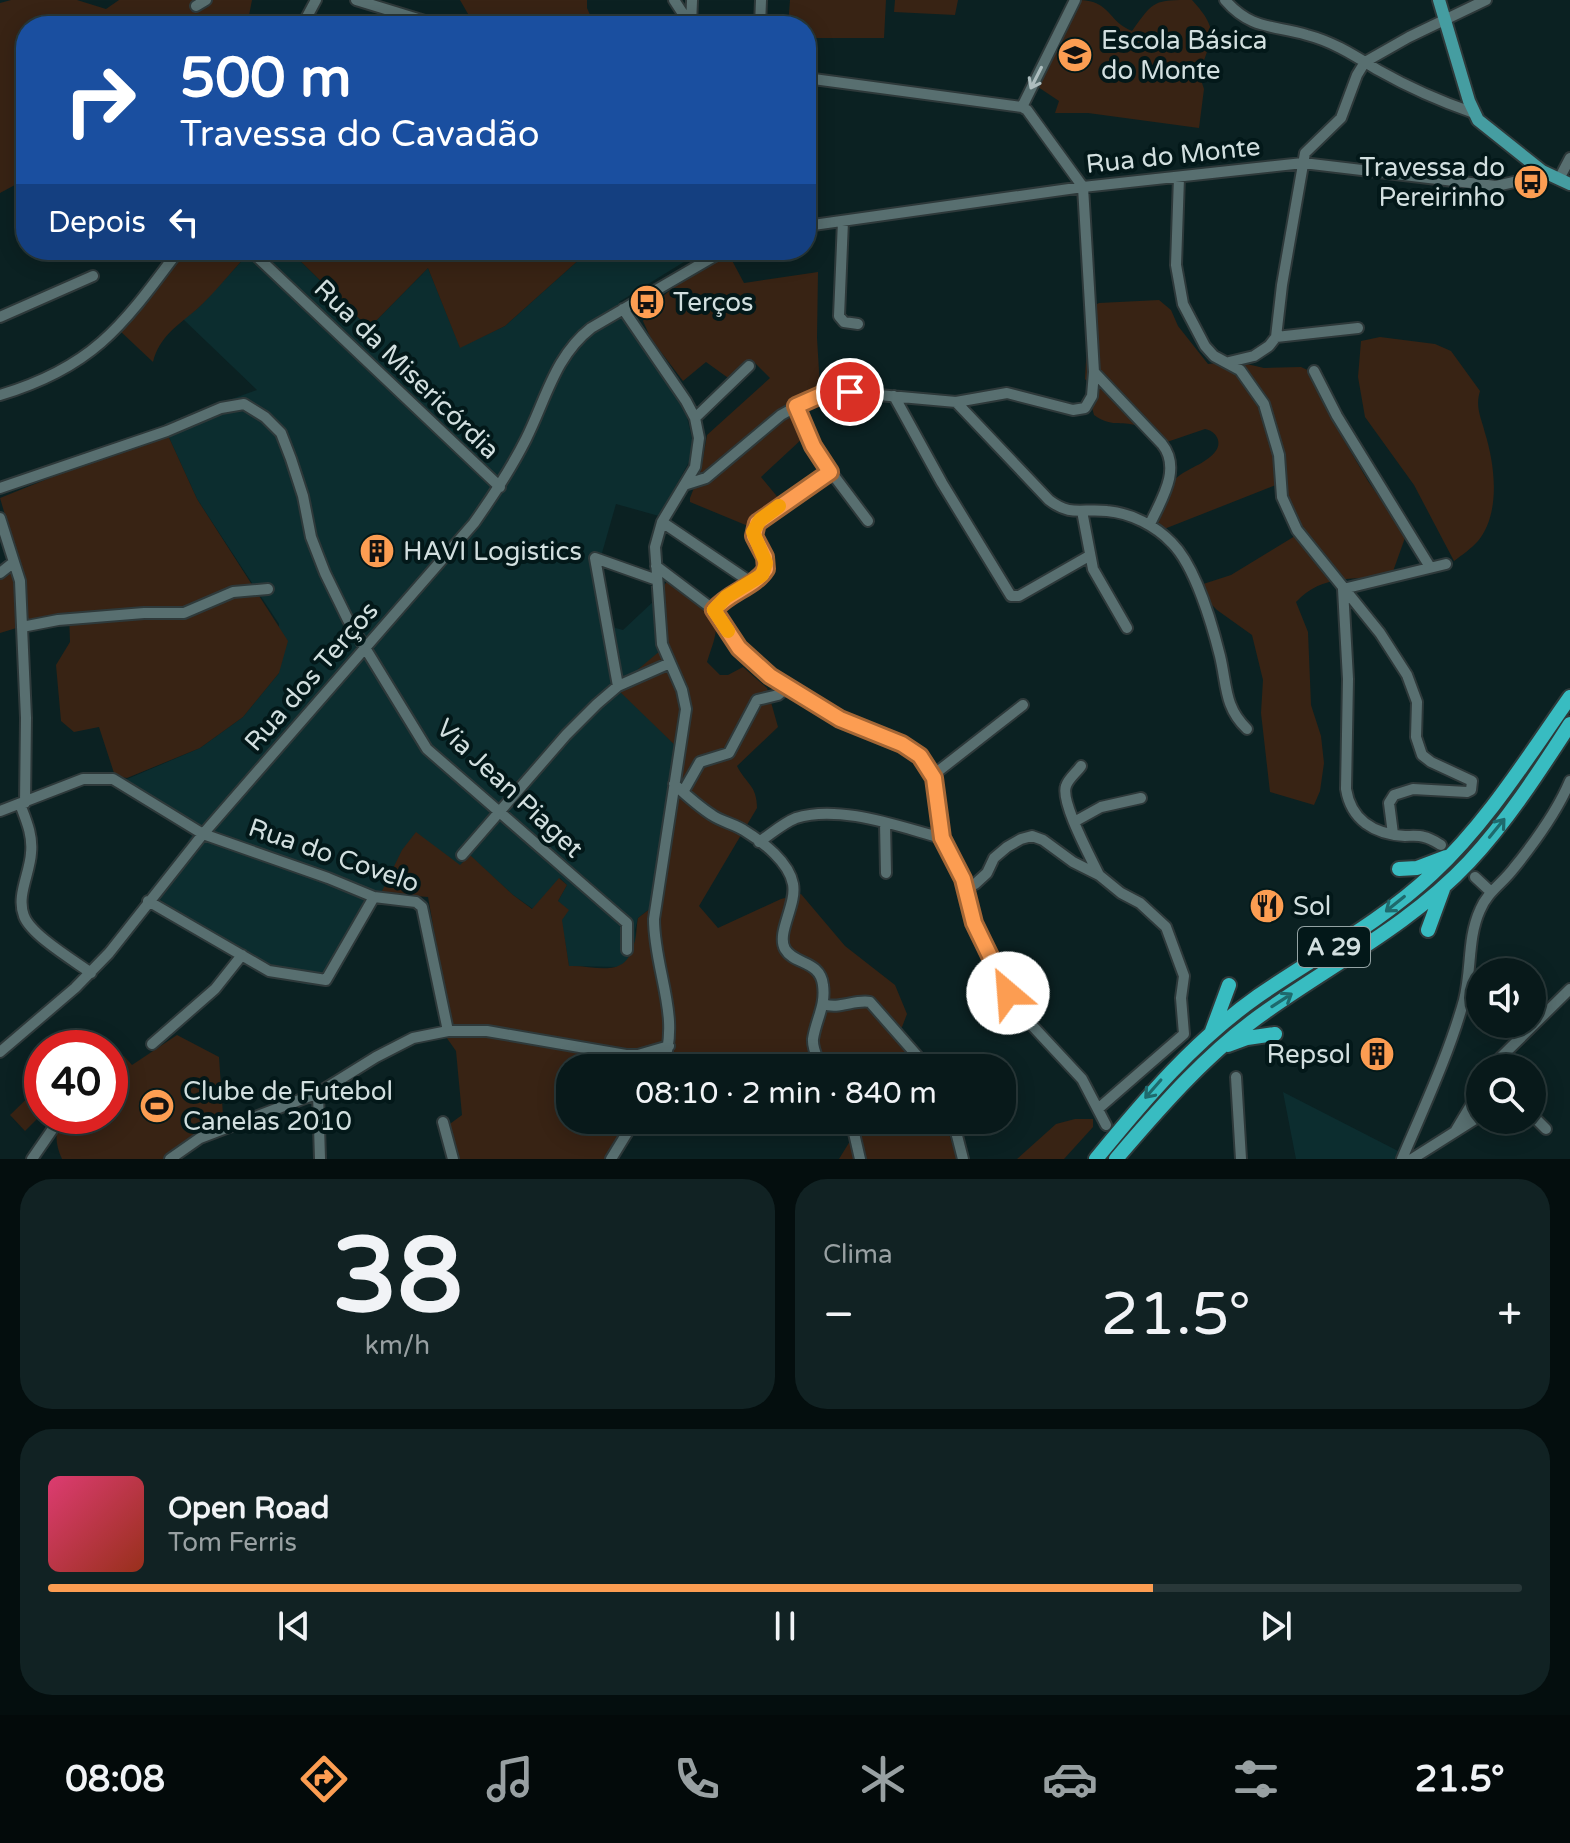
<!DOCTYPE html>
<html lang="pt">
<meta charset="utf-8">
<style>
:root{--surface:#08191a;--page:#112223;--text:#f1f3f6;--muted:#98a0a2;--line:#293839;--accent:#fc9d52}
body{margin:0;font-family:"Varela Round",sans-serif;background:var(--page);color:var(--text);height:100vh;display:flex;flex-direction:column;font-size:30px;white-space:nowrap}
*{box-sizing:border-box;margin:0}
p{font-size:26px;color:var(--muted)}
.icon{flex:none;width:44px;height:44px;fill:none;stroke:currentColor;stroke-width:2;stroke-linecap:round;stroke-linejoin:round}
.map{position:relative;height:1159px;overflow:hidden}
.sheet{display:flex;flex-direction:column;gap:20px;padding:20px;background:#040e0e;flex:1}
.sheet>*{flex:none}
.top-card{position:absolute;left:16px;top:16px;width:800px;height:244px;border-radius:32px;box-shadow:0 4px 20px #0003,0 0 0 2px var(--line);background:#1a4fa0;color:#fff;overflow:hidden}
.buttons{position:absolute;left:1466px;top:958px;display:grid;gap:16px}
.buttons a{display:grid;place-items:center;width:80px;height:80px;border-radius:50%;background:var(--surface);box-shadow:0 4px 20px #0003,0 0 0 2px var(--line);font-size:40px}
.speed{position:absolute;left:24px;top:1030px;display:flex;gap:16px;font-size:40px;font-weight:700;text-align:center}
.speed>*{display:grid;place-content:center;width:104px;height:104px;border-radius:50%;background:var(--surface);box-shadow:0 4px 20px #0003,0 0 0 2px var(--line);line-height:1}
.speed .limit{border:12px solid #d22;background:#fff;color:#111}
.pin{position:absolute;display:grid;place-items:center;width:68px;height:68px;color:#fff;margin:-34px;border:4px solid #fff;border-radius:50%;box-shadow:0 2px 8px #0007}
.me{position:absolute;width:88px;margin:-44px;rotate:333deg;stroke-linejoin:round;filter:drop-shadow(0 0 6px #0008)}
.turn{display:flex;align-items:center;gap:28px;height:168px;padding:0 32px;font-size:36px}
.turn .icon{width:104px;height:104px;stroke-width:2.5}
.turn b{display:block;font-size:56px;line-height:68px}
.then{display:flex;align-items:center;height:76px;padding:0 32px;background:#0003;gap:16px;font-size:30px}
.big{font-size:60px;font-weight:600;line-height:1.1}
.sheet .widget{flex:1;display:flex;flex-direction:column;justify-content:center;gap:12px;min-width:0;padding:0 28px;border-radius:32px;background:var(--page)}
.sheet .dial{align-items:center;gap:0}
.dial b{font-size:104px;line-height:1}
.song{display:flex;align-items:center;gap:24px}
.cover{width:96px;height:96px;border-radius:12px;background:linear-gradient(135deg,hsl(340 70% 55%),hsl(10 70% 35%))}
.played{height:8px;border-radius:4px;background:linear-gradient(90deg,var(--accent) 75%,var(--line) 75%)}
.keys{display:flex;justify-content:space-around;direction:ltr}
.heat{display:flex;justify-content:space-between;align-items:center;font-size:44px;direction:ltr}
.sheet .tiles{flex:1;display:grid;gap:20px;grid-template-columns:1fr 1fr}
.widget:last-child{grid-column:span 2}
.trip{position:absolute;left:556px;top:1054px;width:460px;height:80px;border-radius:32px;background:var(--surface);box-shadow:0 4px 20px #0003,0 0 0 2px var(--line);font-weight:600;line-height:80px;text-align:center}
.tab-bar{display:flex;height:128px;justify-content:space-around;align-items:center;background:#030a0a;color:var(--muted)}
.tab-bar .icon{width:56px;height:56px}
.tab-bar .selected{color:var(--accent)}
.tab-bar b{font-size:36px;color:var(--text)}
.map>svg:first-child{display:block}
</style>
<div class="map">
<svg width="1570" height="1159" viewBox="0 0 1570 1159">
<rect width="100%" height="100%" fill="#0b2122"/>
<path fill="#0c2d2f" d="M252 250H289L369 328 428 268 460 347 505 326 582 257V250H697L700 252 619 302 634 318 627 323 686 413 693 443 689 462 659 516 616 504 602 553V567L612 627 623 630 656 599 659 600 661 731 682 752 660 901 638 918 635 930 636 940 629 960 619 967 569 966 558 901 567 885 560 878 533 909 513 895 470 856 460 866 450 859 381 893 352 943 338 973 326 985H308L284 979 148 892 187 843 197 825 125 780 200 748 243 717 279 673V624L197 499 166 431V423L257 390 183 319 197 309Z
M1283 1092 1400 1152 1396 1159H1296Z"/>
<path fill="#382314" d="M11 0H77L106 9 119 0H252L247 26H26V179L0 193V3Z
M460 0H587V8L595 26H475Z
M790 0H886L884 38H806V26H788Z
M895 0H958L955 15 894 12Z
M1078 0C1111 0 1107 21 1132 31 1154 0 1154 0 1192 0 1226 37 1206 40 1200 77L1204 89 1199 128 1088 113H1055L1059 101 1035 85Z
M184 250H252C233 269 216 292 196 310 178 325 159 337 153 362L119 330Z
M289 250H582V257L505 326 460 348 428 268 369 328Z
M728 253 744 283 818 272 817 338 820 387 789 400 803 438 761 477 780 500 748 526 690 502V498L701 470 707 435 770 378 752 360 731 380 706 362 683 381 651 339 643 321C658 293 700 268 728 253Z
M1159 300 1171 310 1178 326 1208 364 1234 361 1264 368 1301 367 1312 372 1338 430 1368 481 1406 535 1391 577C1355 580 1323 573 1296 602L1308 632 1311 705 1321 736 1324 763 1320 791 1314 805 1270 792 1261 713 1263 680 1252 635 1217 610 1194 587 1231 575 1295 536 1276 485 1154 533C1159 519 1161 497 1170 485 1181 469 1204 466 1215 452 1223 442 1216 431 1205 429L1167 442C1157 436 1148 429 1138 426 1119 420 1112 428 1094 415L1091 404 1094 389 1085 379 1089 308 1099 303Z
M1380 337 1435 344 1451 351 1480 391C1475 407 1481 417 1485 433 1495 465 1501 513 1478 541 1472 548 1462 555 1454 561L1414 485 1365 417 1358 377 1361 341Z
M166 431 197 499 288 641 279 673 243 717 200 748 127 778 115 776 99 727 74 732 61 721 56 665 70 642 69 612 0 633V576L20 566 0 498Z
M675 575C693 585 718 607 716 630 715 640 710 652 707 662L720 675H728L743 667 767 688 778 727 737 766C746 784 757 785 757 808L699 906 718 928 781 899 801 894 845 946 895 985 907 1014 902 1027 893 1036 914 1062 906 1068H808L805 1065 737 1068H570V1120H630C623 1131 613 1150 604 1159H456L447 1126 462 1115 456 1051 444 1034 431 954 436 942 428 897 381 893 402 850 416 832 460 865 470 855 513 895 532 909 559 878 567 885 558 901 569 910 562 920 569 966C597 965 625 980 634 944 637 936 636 927 638 918L660 901 682 752 616 688 661 650C661 628 652 586 675 575Z
M177 1035 219 1057 223 1115 163 1159H62C55 1144 54 1130 63 1116H110V1066L124 1056 132 1065Z
M42 1084V1114L25 1131 10 1115Z
M1075 1119H1093V1127L1064 1159H1017L1056 1124Z
M846 1120H906V1125L929 1132 949 1134 957 1159H839L855 1133Z"/>
<g fill="none" stroke-linecap="round" stroke-linejoin="round">
<defs>
<path id="minor" d="M356 0 441 26
M674 0 691 26
M1225 0C1251 30 1273 25 1307 35 1334 42 1355 56 1378 70 1408 87 1442 102 1474 113
M196 6 206 0
M302 26 316 0
M691 26 692 0
M760 26 761 0
M1022 107 1075 0
M1179 177 1176 265 1183 304 1205 346 1214 356 1240 370 1264 404 1279 455 1282 497 1297 530 1380 633 1407 675 1417 702 1416 737 1422 755 1431 762 1472 781 1471 790 1467 792 1413 789 1394 795 1389 803 1393 834
M1559 179 1570 158
M843 221 839 316 844 322 858 324
M806 226 1083 187 1303 163 1496 186 1523 180 1542 171
M250 250 500 487
M623 309 686 401 695 418 699 438 695 467 662 522 655 547 662 644 682 690 686 709 654 919C654 971 682 1017 662 1068
M0 317 93 276
M1276 337 1358 328
M1229 362 1254 356 1269 346 1276 337 1282 285 1305 153 1341 118 1357 75 1365 62 1409 37 1486 0
M1314 371 1337 416 1430 567
M1094 372 1162 444C1182 469 1161 500 1150 524
M0 395C94 367 123 325 179 250
M894 396 942 483 1011 596H1019L1089 556
M956 402 1049 500C1071 517 1082 508 1107 511 1131 513 1156 526 1172 543 1195 566 1212 624 1220 656 1227 685 1224 707 1247 729
M796 406 819 456 868 521
M695 418 749 366
M687 484 706 478 781 415 808 400 834 391 956 402 1007 393 1073 410 1085 408 1092 396 1094 372 1083 187 1027 110 1022 107 806 78
M0 488 167 431 221 408 244 404 265 417 281 433 291 459 303 496 311 537 325 573 348 620 427 749 627 923V950
M1082 511 1093 569 1127 628
M0 518 20 581 26 718 25 803
M662 522 752 583
M656 566 714 610 739 648 770 676 840 719 902 744 920 756 934 778 942 838 961 874 970 913 998 976 1028 1021 1082 1079 1106 1125
M0 573 14 562
M1343 589 1348 679 1346 789C1351 820 1374 834 1405 836 1411 836 1418 835 1424 837 1430 838 1436 842 1441 845
M1343 589 1446 564
M714 610C729 592 755 587 766 569L765 557 754 536 757 523 830 472
M22 627 58 620 144 613H184L233 592 268 589
M618 686 595 558 657 580
M1081 766C1077 772 1068 779 1066 786 1060 802 1091 858 1099 875
M932 776 1023 705
M674 784C686 795 698 806 712 815 722 822 735 824 745 831 763 842 789 862 793 884 797 905 776 933 785 949 794 965 820 960 823 985 826 1006 816 1019 813 1039 812 1048 818 1059 821 1068
M683 792 700 762 729 753 757 700 778 695 787 687
M20 804C26 820 33 835 31 853 30 873 16 896 24 916 31 935 73 960 91 973
M0 811 83 779H113L203 834 328 878 374 897 416 902 422 907 448 1031
M1074 822 1101 807 1141 798
M885 823 886 873
M759 842C771 834 783 823 796 818 839 804 900 827 942 838
M462 855 566 735 597 704 618 686 670 663
M1475 877 1490 891
M964 888 975 884 987 873 994 858 1007 847 1021 839 1032 836 1043 840 1073 862 1099 875 1121 893 1140 903 1166 927 1184 976 1181 998 1184 1034 1099 1108
M148 901 269 971 326 980 374 897
M824 1004C838 1010 855 999 870 1002L928 1068
M152 1044 215 989 242 955
M0 1052 75 988 109 953 203 834 474 523C493 496 511 469 526 439 546 399 555 356 591 328L725 250
M1494 1068 1500 1058 1570 989
M1236 1077 1241 1159
M318 1093 320 1159
M1532 1115 1546 1129
M851 1120 860 1159
M953 1120 963 1159
M443 1122 453 1159
M1456 1130 1480 1090
M32 1159 52 1130
M170 1159 200 1138 318 1093 376 1057 413 1038 448 1031H487L626 1055H638L669 1046
M611 1159 635 1120
M1402 1159C1424 1107 1449 1054 1464 1000 1472 969 1467 939 1480 910 1488 891 1502 884 1514 868 1535 842 1557 812 1570 781
M1412 1159 1480 1116"/>
<path id="major" d="M1439 0 1469 101 1478 120 1542 171 1570 184"/>
<path id="highway" d="M1399 869 1417 868 1446 857
M1428 930 1443 889
M1212 1031 1229 985
M1228 1045 1247 1038 1275 1034
M1096 1159C1145 1099 1194 1041 1258 996 1316 956 1380 923 1432 874 1487 823 1527 758 1570 697
M1116 1159C1162 1105 1210 1050 1268 1010 1336 962 1412 923 1469 862 1508 820 1539 772 1570 724"/>
</defs>
<use href="#minor" stroke="#2e393a" stroke-width="14"/>
<use href="#major" stroke="#2e393a" stroke-width="16"/>
<use href="#highway" stroke="#2e393a" stroke-width="18"/>
<use href="#minor" stroke="#586f70" stroke-width="10"/>
<use href="#major" stroke="#459da1" stroke-width="12"/>
<use href="#highway" stroke="#38bcc1" stroke-width="14"/>
</g>
<defs><path id="oneway-shaft" d="M-6 0H5M1.5-3L5.5 0L1.5 3" fill="none" stroke-width="1.6" stroke-linecap="round" stroke-linejoin="round" transform="scale(2)"/></defs>
<use stroke="#adbdbe" href="#oneway-shaft" transform="translate(1036 78) rotate(117)"/>
<g stroke="#1e6a6d">
<use href="#oneway-shaft" transform="translate(1497 828) rotate(-51)"/>
<use href="#oneway-shaft" transform="translate(1395 904) rotate(141)"/>
<use href="#oneway-shaft" transform="translate(1282 1000) rotate(-33)"/>
<use href="#oneway-shaft" transform="translate(1153 1089) rotate(131)"/>
</g>
<g fill="none" stroke-linecap="round" stroke-linejoin="round">
<defs>
<path id="route" d="M850 392 821 395 796 406 813 446 830 472 757 523 754 536 765 557 766 569C755 587 729 592 714 610L739 648 770 676 840 719 902 744 920 756 934 778 942 838 963 879 974 923 1008 993"/>
</defs>
<use href="#route" stroke="#a46635" stroke-width="20"/>
<use href="#route" stroke="#fc9d52" stroke-width="14"/>
<path stroke="#f59e0b" stroke-width="14" d="M728 631 714 610 726 597 762 575 766 563 753 532 760 520 779 506"/>
</g>
<defs>
<symbol id="school-disc" viewBox="-11 -11 22 22"><circle r="9.5" fill="#fc9d52" stroke="#031819"/><path d="M0-5L7-2L0 1L-7-2ZM-4 1L0 2.5L4 1V4Q0 6-4 4Z" fill="#111"/></symbol>
<symbol id="bus-disc" viewBox="-11 -11 22 22"><circle r="9.5" fill="#fc9d52" stroke="#031819"/><path d="M-5-6H5V4H4V6H2V4H-2V6H-4V4H-5ZM-3.5-4V0h7V-4ZM-3.5 1.2v1.5H-2V1.2ZM2 1.2v1.5H3.5V1.2Z" fill="#111"/></symbol>
<symbol id="building-disc" viewBox="-11 -11 22 22"><circle r="9.5" fill="#fc9d52" stroke="#031819"/><path d="M-4-6H4V6H1V3H-1V6H-4ZM-2.5-4.3h1.7v1.8h-1.7ZM.8-4.3h1.7v1.8H.8ZM-2.5-1h1.7V.8h-1.7ZM.8-1h1.7V.8H.8Z" fill="#111"/></symbol>
<symbol id="restaurant-disc" viewBox="-11 -11 22 22"><circle r="9.5" fill="#fc9d52" stroke="#031819"/><path d="M-5-6h1v4h1v-4h1v4h1v-4h1v5L-1.5 .5V6h-2V.5L-5-1ZM5-6V6H3V1.5H1.5Q1.5-4 5-6Z" fill="#111"/></symbol>
<symbol id="stadium-disc" viewBox="-11 -11 22 22"><circle r="9.5" fill="#fc9d52" stroke="#031819"/><path d="M0-5a6.5 5 0 1 0 0 10a6.5 5 0 1 0 0-10ZM-3.5-1.8h7v3.6h-7Z" fill="#111"/></symbol>
</defs>
<g fill-rule="evenodd">
<use href="#school-disc" x="1055" y="35" width="40" height="40"/>
<use href="#bus-disc" x="1511" y="162" width="40" height="40"/>
<use href="#bus-disc" x="627" y="282" width="40" height="40"/>
<use href="#building-disc" x="357" y="531" width="40" height="40"/>
<use href="#restaurant-disc" x="1247" y="886" width="40" height="40"/>
<use href="#building-disc" x="1357" y="1034" width="40" height="40"/>
<use href="#stadium-disc" x="137" y="1086" width="40" height="40"/>
</g>
<g text-anchor="middle" stroke-width="8" stroke-linejoin="round" paint-order="stroke">
<rect fill="#031819" stroke="#94a3a4" stroke-width="2" x="1298" y="927" width="72" height="40" rx="6"/>
<g font-size="24" font-weight="bold" fill="#d2dfdf">
<text x="1334" y="955">A 29</text>
</g>
<g font-size="26" fill="#d2dfdf" stroke="#031819" text-anchor="start">
<text x="1101" y="49">Escola Básica<tspan x="1101" dy="30">do Monte</tspan></text>
<text x="1505" y="176" text-anchor="end">Travessa do<tspan x="1505" dy="30">Pereirinho</tspan></text>
<text x="673" y="311">Terços</text>
<text x="403" y="560">HAVI Logistics</text>
<text x="1293" y="915">Sol</text>
<text x="1351" y="1063" text-anchor="end">Repsol</text>
<text x="183" y="1100">Clube de Futebol<tspan x="183" dy="30">Canelas 2010</tspan></text>
</g>
<g font-size="26" fill="#d2dfdf" stroke="#031819">
<text transform="translate(1173 155) rotate(-6)" y="9">Rua do Monte</text>
<text transform="translate(407 369) rotate(44)" y="9">Rua da Misericórdia</text>
<text transform="translate(311 676) rotate(-49)" y="9">Rua dos Terços</text>
<text transform="translate(510 788) rotate(43)" y="9">Via Jean Piaget</text>
<text transform="translate(334 855) rotate(19)" y="9">Rua do Covelo</text>
</g>
</g>
</svg>
<div class="buttons">
<a><svg class="icon" aria-label="sound" viewBox="0 0 24 24"><path d="M4 9h4l5-4v14l-5-4H4zM17 9q2 3 0 6"/></svg></a>
<a><svg class="icon" aria-label="search" viewBox="0 0 24 24"><circle cx="10" cy="10" r="6"/><path d="M15 15l6 6"/></svg></a>
</div>
<div class="speed"><div class="limit">40</div></div>
<div class="pin" style="left:850px;top:392px;background:#d93025"><svg class="icon" aria-label="arrive" viewBox="0 0 24 24"><path d="M6 21V4h12l-3 4 3 4H6"/></svg></div>
<svg class="me" style="left:1008px;top:993px" viewBox="-20 -20 40 40"><circle r="19" fill="#fff"/><path d="M0-13L10 11 0 6-10 11z" fill="#fc9d52"/></svg>
<div class="trip">08:10 · 2 min · 840 m</div>
<div class="top-card">
<div class="turn"><svg class="icon" aria-label="right" viewBox="0 0 24 24"><path d="M7 20v-9h11M14 6l5 5-5 5"/></svg><div><b>500 m</b>Travessa do Cavadão</div></div>
<div class="then">Depois<svg class="icon" aria-label="left" viewBox="0 0 24 24"><path d="M17 20v-9H6M10 6l-5 5 5 5"/></svg></div>
</div>
</div>
<section class="sheet">
<div class="tiles">
<div class="widget dial"><b>38</b><p>km/h</p></div>
<div class="widget"><p>Clima</p>
<div class="heat"><a>−</a><b class="big">21.5°</b><a>+</a></div>
</div>
<div class="widget">
<div class="song"><i class="cover"></i><div><b>Open Road</b><p>Tom Ferris</p></div></div>
<div class="played"></div>
<div class="keys"><svg class="icon" aria-label="previous" viewBox="0 0 24 24"><path d="M18 5L8 12l10 7zM5 5v14"/></svg><svg class="icon" aria-label="pause" viewBox="0 0 24 24"><path d="M8 5v14M16 5v14"/></svg><svg class="icon" aria-label="next" viewBox="0 0 24 24"><path d="M6 5l10 7-10 7zM19 5v14"/></svg></div>
</div>
</div>
</section>
<nav class="tab-bar">
<b>08:08</b>
<svg class="icon selected" aria-label="directions" viewBox="0 0 24 24"><path d="M12 3l9 9-9 9-9-9zM9 14v-3h6M13 9l2 2-2 2"/></svg>
<svg class="icon" aria-label="music" viewBox="0 0 24 24"><path d="M9 18V5l10-2v13"/><circle cx="6" cy="18" r="3"/><circle cx="16" cy="16" r="3"/></svg>
<svg class="icon" aria-label="phone" viewBox="0 0 24 24"><path d="M5 4h4l2 5-3 2q2 4 5 5l2-3 5 2v4C11 20 4 13 5 4z"/></svg>
<svg class="icon" aria-label="climate" viewBox="0 0 24 24"><path d="M12 3v18M4 7l16 10M4 17L20 7"/></svg>
<svg class="icon" aria-label="car" viewBox="0 0 24 24"><path d="M5 17H2v-5l4-1 3-4h7l3 4 3 1v5h-3M9 17h6M6 11h13"/><circle cx="7" cy="17" r="2"/><circle cx="17" cy="17" r="2"/></svg>
<svg class="icon" aria-label="filters" viewBox="0 0 24 24"><path d="M4 7h16M4 17h16"/><circle cx="9" cy="7" r="2"/><circle cx="15" cy="17" r="2"/></svg>
<b>21.5°</b>
</nav>
